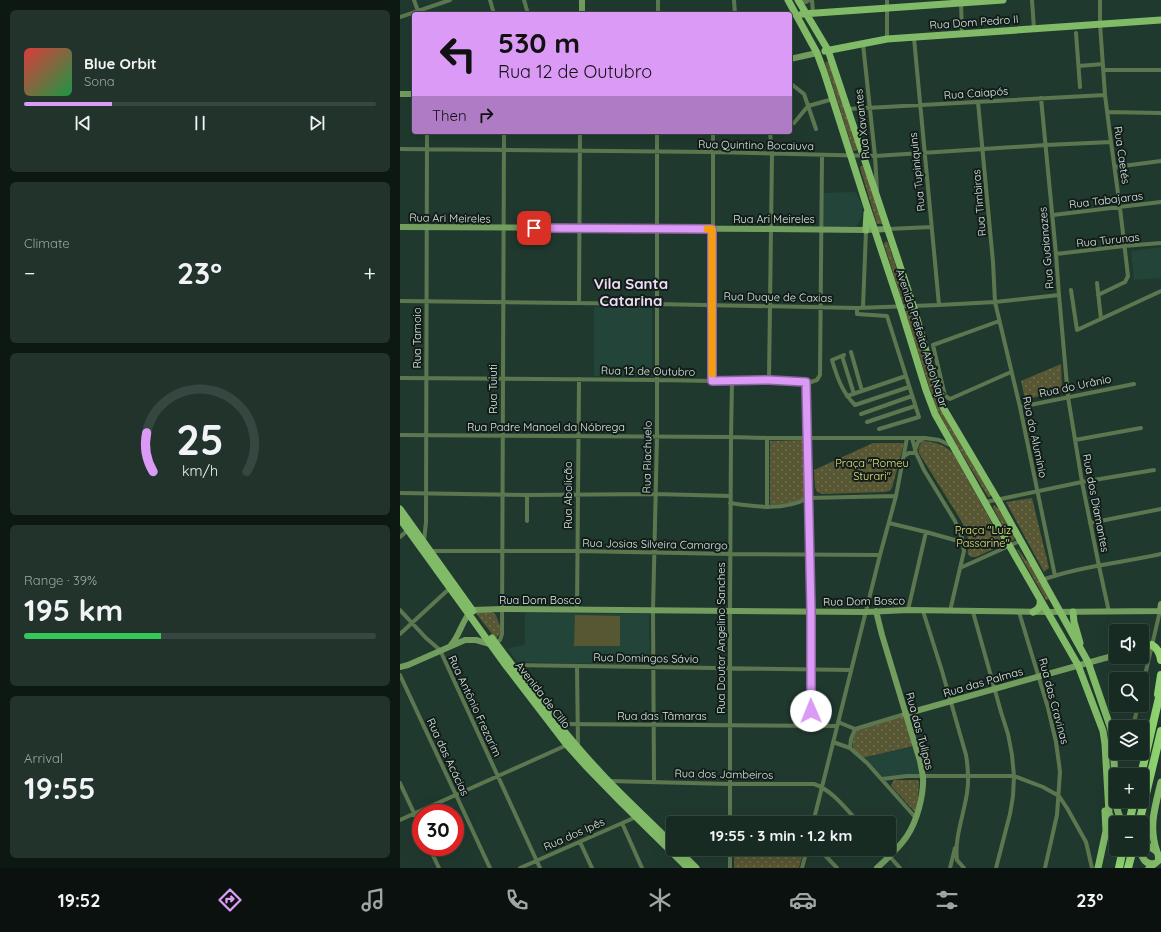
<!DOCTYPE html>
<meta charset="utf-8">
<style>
:root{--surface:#182b23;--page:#21332b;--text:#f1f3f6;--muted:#9fa7a6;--line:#364741;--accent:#da9af6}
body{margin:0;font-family:Quicksand,sans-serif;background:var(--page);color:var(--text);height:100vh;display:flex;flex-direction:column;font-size:15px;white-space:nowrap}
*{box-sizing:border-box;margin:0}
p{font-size:13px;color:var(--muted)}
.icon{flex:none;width:22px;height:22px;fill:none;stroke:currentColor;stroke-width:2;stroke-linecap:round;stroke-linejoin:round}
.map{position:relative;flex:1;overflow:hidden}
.panel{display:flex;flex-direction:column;gap:10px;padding:10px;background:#0d1813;width:400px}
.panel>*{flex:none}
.top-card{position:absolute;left:12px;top:12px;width:380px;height:122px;border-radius:4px;box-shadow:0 4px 16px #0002,0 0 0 1px var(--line);background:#da9af6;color:#111;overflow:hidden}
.fabs{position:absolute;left:709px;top:624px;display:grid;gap:8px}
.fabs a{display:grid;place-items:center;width:40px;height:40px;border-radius:4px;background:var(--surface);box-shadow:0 4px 16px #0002,0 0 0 1px var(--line);font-size:20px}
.speed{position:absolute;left:12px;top:804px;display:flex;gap:8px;font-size:20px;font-weight:700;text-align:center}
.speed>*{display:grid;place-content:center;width:52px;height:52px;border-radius:50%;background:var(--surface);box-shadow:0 4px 16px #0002,0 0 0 1px var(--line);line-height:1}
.speed .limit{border:6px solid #d22;background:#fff;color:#111}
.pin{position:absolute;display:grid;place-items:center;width:34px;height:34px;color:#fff;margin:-17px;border-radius:8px;box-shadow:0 2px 6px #0006}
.me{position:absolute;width:44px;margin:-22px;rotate:359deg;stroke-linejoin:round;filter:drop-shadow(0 0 3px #0008)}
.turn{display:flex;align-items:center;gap:14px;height:84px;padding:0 20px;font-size:18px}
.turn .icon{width:52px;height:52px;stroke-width:2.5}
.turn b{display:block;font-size:28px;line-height:34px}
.then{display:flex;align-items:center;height:38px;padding:0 20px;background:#0003;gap:8px;font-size:15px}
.big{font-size:30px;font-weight:800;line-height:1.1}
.panel .card{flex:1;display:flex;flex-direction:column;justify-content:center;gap:6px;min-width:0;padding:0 14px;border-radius:6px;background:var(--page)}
.panel .dial{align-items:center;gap:0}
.dial svg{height:104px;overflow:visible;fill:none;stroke:var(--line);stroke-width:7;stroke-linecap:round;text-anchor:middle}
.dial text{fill:var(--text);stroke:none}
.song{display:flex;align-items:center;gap:12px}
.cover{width:48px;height:48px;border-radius:6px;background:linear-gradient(135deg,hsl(0 70% 55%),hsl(140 70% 35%))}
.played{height:4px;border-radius:2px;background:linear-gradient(90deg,var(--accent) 25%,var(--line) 25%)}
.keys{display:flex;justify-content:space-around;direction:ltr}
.heat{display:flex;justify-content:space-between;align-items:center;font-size:22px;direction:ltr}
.charge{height:6px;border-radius:3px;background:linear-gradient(90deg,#34c759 39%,var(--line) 0)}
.trip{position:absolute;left:266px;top:816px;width:230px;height:40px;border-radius:4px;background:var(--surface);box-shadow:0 4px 16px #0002,0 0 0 1px var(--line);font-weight:800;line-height:40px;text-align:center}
.tab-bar{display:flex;height:64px;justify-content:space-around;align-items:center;background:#0a110e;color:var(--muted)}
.tab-bar .icon{width:28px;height:28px}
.tab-bar .current{color:var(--accent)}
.tab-bar b{font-size:18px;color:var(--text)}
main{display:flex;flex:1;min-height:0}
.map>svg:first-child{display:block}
</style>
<main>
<section class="panel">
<div class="card">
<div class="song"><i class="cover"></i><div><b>Blue Orbit</b><p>Sona</p></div></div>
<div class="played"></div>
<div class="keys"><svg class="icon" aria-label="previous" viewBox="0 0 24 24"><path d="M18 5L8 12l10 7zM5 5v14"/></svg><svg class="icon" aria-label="pause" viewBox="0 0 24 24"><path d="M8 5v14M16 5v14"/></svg><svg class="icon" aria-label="next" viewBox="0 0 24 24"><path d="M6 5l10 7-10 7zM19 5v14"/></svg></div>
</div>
<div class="card"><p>Climate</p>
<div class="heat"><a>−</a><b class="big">23°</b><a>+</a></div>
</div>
<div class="card dial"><svg viewBox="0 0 100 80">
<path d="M14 69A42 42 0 1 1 86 69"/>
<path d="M14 69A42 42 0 0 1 9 39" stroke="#da9af6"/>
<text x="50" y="56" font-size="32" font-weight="700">25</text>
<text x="50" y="72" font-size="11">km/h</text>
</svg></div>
<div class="card"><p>Range · 39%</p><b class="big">195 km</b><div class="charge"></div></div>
<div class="card"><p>Arrival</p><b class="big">19:55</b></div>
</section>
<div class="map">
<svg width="761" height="868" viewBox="0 0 761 868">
<defs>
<pattern id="park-dots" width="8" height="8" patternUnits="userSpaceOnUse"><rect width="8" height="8" fill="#585733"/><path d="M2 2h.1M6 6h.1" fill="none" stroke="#6f6f50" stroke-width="1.8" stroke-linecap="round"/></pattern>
</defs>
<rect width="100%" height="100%" fill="#20392f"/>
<path fill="#234438" d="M456 192 463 207 461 218 456 226 422 227 423 193Z
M761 247V278L734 280 731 251Z
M194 307 252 308V376H194Z
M125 613 249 614 250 665 117 662 108 648 125 645Z
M514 747 520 775 483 777 463 758Z"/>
<path fill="url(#park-dots)" d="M430 61 458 148 456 151 453 150 425 62Z
M461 166H463L483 224H477L460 168Z
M486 241 488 243 507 300V302L504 303 502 301 484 244Z
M505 311H510L539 404 591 494V496L590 497H588L558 447 536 408Z
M661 364 662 392 625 399 621 381Z
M405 440 406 497C394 504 383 504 370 505V441Z
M524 441C536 442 545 445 553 453L602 541 600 546 576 557C573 557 570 558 568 554 567 551 569 547 569 544 568 536 565 529 562 522L519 453C518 448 519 444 524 441Z
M473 443H504L492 488 489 491 485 492 422 494 417 492 415 487 414 470Z
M632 498 649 568 644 572 606 502Z
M594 505 598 508 615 536 614 540 613 541 611 540 593 508Z
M618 549 625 559 632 566 650 599 646 600 617 550Z
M75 612H92L96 615 101 629 100 633 96 639Z
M505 714 514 746 462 758 453 749V739L455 729Z
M494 780H518L519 783 517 811H514L492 787 491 785Z
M334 849H404L399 868H334Z"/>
<path fill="#585733" d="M175 615 220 616V646H174Z"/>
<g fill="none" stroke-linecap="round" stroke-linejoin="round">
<path stroke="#5c7750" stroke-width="4" d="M14 0 19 14
M90 0 94 14
M124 0 128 14
M334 0 335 14
M412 0 413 13
M487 0V39
M632 0 634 29
M400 1 406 2 409 0
M561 2 562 34
M258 14V0
M0 17 50 0
M676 33 680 87
M514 38 539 305
M463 44 475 156 477 190
M679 66 703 64
M703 70H761
M390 83 404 94 416 129
M641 98 656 254 659 295 668 397 682 482 699 566 709 612
M578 102 593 262 595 302 620 407 655 576
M448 109 705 95
M707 112 761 113
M394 123 408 106 433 99
M0 149 313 152 475 156 646 145 711 142
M715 167 761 161
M653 215 761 202
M488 229 532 227
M656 254 724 246 761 243
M697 283 701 319
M671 290 677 330 761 291
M698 295 725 282 728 276 720 208 711 142 705 95 700 24V0
M0 301 256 304 457 308 539 305 595 302 659 295
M179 303 180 132
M463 307 466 230
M457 308V314L487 316 519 417 479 429
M599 321 591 324 533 345 545 396 550 399 611 372
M451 352 462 391
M444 355 432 360C437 377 442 392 455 405L509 387
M442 356 454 394
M0 378 257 380 313 381 369 380 411 382 417 380 420 375 422 156
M369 380 372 154 370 132
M313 381V132
M406 382 411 611V725
M447 396 506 376
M620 407 734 384
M461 414 512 396
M467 422 515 406
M0 435 331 437 367 438H525L539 440 552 446
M512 438 516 453 524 470 555 521 562 538 564 551 550 611
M675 440 741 428
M515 450 518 442 524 438
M504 456 509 453H516
M0 493 127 495 255 494 331 496
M586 502 682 482 754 470
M330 503C357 507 384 511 408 498L496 496
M367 507V438
M127 521V495
M489 523 526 532 562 542
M690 523 761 509
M0 537 8 530
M24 541 26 522 27 132
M30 551H178L330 554 480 555
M560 568 620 541
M642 580C681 566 721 563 761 554
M0 610 26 638 40 650 140 868
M177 610 179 379
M508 610 526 532
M523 611 542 671 566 755C568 767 569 781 567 793 564 814 554 839 557 860
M573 612 601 712 608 734 612 755 614 776 613 796 610 814 596 868
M619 612 648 708 656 742 659 764 660 772 657 815 645 868
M0 634 50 588
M96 643 100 640 102 634 104 132
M112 665 451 670
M177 666 178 747
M0 675 56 795 90 868
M742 688 760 611
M438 722 455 729 505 714
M158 724 437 726
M733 727 738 705
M433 742 450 748 467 763 516 818
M450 748 451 739 455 729
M482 779 507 776H614L643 787 659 796 667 808 686 842 692 868
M209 781 329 784H414C431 789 447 810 459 823
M254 782 253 610 257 437V132
M0 783 21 828
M0 820 167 745
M222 823 242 868
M330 823V610L331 437 332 381
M413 823 480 555 496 496 507 438
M180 842 192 868
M29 847 39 868
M330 849V868
M419 849 437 868
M483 849 500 868
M557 860 564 868
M120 868 236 817
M402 868 407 849
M550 868 555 848"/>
<path stroke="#729d5e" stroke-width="6" d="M182 0V14
M390 59 417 53
M0 94H14
M0 227 371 229 466 230 488 229
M476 611 482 635 520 761C521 766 522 772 523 777 524 795 517 821 507 836 499 848 488 858 477 868
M51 645C60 635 62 620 72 610L102 609 466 612 508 610 648 612 760 611 761 604
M742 648 752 645
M0 667 8 665 65 640H76L90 644
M505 714 716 655"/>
<path stroke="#82bb68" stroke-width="7" d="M388 0 417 53 424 72 467 207 500 306 526 390 535 414 609 545 678 665 703 731 705 744 709 813 711 819 718 823
M398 0 428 50 513 305 539 397 544 409 599 502 688 662 711 729 714 760 716 805 719 815 724 823
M402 14 603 0
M425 51 487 39 761 20
M466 230 467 213
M0 509 73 611
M0 519 104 663 167 745 185 765 219 800 288 868
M633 612C639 609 641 606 640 599
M673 612 674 622 680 643
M92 638C125 683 159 728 197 769 221 796 248 819 273 845
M742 843C751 848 761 850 758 861L749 868
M277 849 296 868
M739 849C743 857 743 864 754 864
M757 852C748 827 755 807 761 782
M698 868 706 831 705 811"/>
<path stroke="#91d571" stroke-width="8" d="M752 645C758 649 760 653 761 660
M758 694 761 675
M741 775 761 689
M729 823 734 801
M739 823 761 731
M719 868 723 849
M728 868 733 849"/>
</g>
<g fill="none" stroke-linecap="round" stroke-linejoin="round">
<defs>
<path id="route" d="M134 228 312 229V381L369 380 406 382 411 611V711"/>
</defs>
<use href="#route" stroke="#8e64a0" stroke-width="10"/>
<use href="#route" stroke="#da9af6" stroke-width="7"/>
<path stroke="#f59e0b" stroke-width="7" d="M307 229H312V374"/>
</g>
<g text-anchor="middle" stroke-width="4" stroke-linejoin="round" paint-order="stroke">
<g font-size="11" fill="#dcebe4" stroke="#121d19">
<text transform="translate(574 22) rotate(-4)" y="4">Rua Dom Pedro II</text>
<text transform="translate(576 93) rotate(-4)" y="4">Rua Caiapós</text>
<text transform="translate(462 124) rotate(-96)" y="4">Rua Xavantes</text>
<text transform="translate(356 145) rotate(1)" y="4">Rua Quintino Bocaiuva</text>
<text transform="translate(722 155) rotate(82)" y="4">Rua Caetés</text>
<text transform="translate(517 172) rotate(-96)" y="4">Rua Tupiniquins</text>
<text transform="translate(706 200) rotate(-7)" y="4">Rua Tabajaras</text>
<text transform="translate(579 203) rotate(-95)" y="4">Rua Timbiras</text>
<text transform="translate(50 218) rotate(1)" y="4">Rua Ari Meireles</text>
<text x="374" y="223">Rua Ari Meireles</text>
<text transform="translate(708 240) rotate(-6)" y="4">Rua Turunas</text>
<text transform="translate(646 248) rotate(-95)" y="4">Rua Guaianazes</text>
<text transform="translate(378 297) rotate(1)" y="4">Rua Duque de Caxias</text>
<text transform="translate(17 338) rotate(-90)" y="4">Rua Tamoio</text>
<text transform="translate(522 338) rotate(72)" y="4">Avenida Prefeito Abdo Najar</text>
<text transform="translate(248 371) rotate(1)" y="4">Rua 12 de Outubro</text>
<text transform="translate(675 386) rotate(-12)" y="4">Rua do Urânio</text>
<text transform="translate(93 389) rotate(-90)" y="4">Rua Tuiuti</text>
<text x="146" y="431">Rua Padre Manoel da Nóbrega</text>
<text transform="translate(635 437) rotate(78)" y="4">Rua do Alumínio</text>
<text transform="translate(247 457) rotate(-89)" y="4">Rua Riachuelo</text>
<text transform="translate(168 495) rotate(-90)" y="4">Rua Abolição</text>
<text transform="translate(696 503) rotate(79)" y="4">Rua dos Diamantes</text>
<text transform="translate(255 544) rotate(1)" y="4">Rua Josias Silveira Camargo</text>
<text x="140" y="604">Rua Dom Bosco</text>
<text transform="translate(464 601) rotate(-1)" y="4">Rua Dom Bosco</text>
<text transform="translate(321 638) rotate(-90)" y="4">Rua Doutor Angelino Sanches</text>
<text transform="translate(246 658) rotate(1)" y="4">Rua Domingos Sávio</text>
<text transform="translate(583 682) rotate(-16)" y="4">Rua das Palmas</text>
<text transform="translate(143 695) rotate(52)" y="4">Avenida de Cillo</text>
<text transform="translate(654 701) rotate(75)" y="4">Rua das Cravinas</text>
<text transform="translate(75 706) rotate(65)" y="4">Rua Antônio Frezarim</text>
<text x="262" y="720">Rua das Tâmaras</text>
<text transform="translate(520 731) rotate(75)" y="4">Rua das Tulipas</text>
<text transform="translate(48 757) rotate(65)" y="4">Rua das Acácias</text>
<text transform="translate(324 774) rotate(1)" y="4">Rua dos Jambeiros</text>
<text transform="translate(174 834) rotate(-24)" y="4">Rua dos Ipês</text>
</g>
<g font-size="11" fill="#e3e07f" stroke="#121d19">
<text x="472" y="467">Praça "Romeu<tspan x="472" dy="13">Sturari"</tspan></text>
<text x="583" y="534">Praça "Luiz<tspan x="583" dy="13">Passarine"</tspan></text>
</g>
<g font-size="15" font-weight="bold" fill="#efddf7" stroke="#121d19">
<text x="231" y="289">Vila Santa<tspan x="231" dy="17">Catarina</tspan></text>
</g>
</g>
</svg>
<div class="fabs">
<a><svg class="icon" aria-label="sound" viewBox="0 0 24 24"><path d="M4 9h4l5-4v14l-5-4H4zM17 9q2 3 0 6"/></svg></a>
<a><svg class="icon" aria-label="search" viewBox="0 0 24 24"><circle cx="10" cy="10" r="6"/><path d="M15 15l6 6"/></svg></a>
<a><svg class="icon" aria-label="layers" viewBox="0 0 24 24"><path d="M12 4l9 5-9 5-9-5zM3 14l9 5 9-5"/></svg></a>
<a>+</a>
<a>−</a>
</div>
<div class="speed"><div class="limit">30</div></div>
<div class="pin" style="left:134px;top:228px;background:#d93025"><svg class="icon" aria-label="arrive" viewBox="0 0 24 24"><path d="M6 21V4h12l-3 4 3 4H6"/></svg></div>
<svg class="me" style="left:411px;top:711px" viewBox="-20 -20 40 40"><circle r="19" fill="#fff"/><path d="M0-13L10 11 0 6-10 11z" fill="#da9af6"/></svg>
<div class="trip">19:55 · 3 min · 1.2 km</div>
<div class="top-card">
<div class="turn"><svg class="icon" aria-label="left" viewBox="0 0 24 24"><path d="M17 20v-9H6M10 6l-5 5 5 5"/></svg><div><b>530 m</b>Rua 12 de Outubro</div></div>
<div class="then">Then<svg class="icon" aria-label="right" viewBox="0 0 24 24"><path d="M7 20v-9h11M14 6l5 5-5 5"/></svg></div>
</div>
</div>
</main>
<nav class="tab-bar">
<b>19:52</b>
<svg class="icon current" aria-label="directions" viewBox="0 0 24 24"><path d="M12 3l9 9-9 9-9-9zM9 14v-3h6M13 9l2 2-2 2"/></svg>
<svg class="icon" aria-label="music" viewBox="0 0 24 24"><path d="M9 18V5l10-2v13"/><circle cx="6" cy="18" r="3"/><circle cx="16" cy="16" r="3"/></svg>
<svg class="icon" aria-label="phone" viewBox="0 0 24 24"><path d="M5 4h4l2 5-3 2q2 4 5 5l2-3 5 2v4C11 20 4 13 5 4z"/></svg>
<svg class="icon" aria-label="climate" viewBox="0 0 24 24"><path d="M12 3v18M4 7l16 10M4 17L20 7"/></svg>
<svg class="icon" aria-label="car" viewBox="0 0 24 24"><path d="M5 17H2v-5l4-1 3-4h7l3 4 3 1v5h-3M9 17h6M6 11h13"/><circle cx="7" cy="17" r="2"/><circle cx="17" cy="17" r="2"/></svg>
<svg class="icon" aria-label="filters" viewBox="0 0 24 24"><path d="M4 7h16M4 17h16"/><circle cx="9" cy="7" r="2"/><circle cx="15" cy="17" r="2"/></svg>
<b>23°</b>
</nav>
